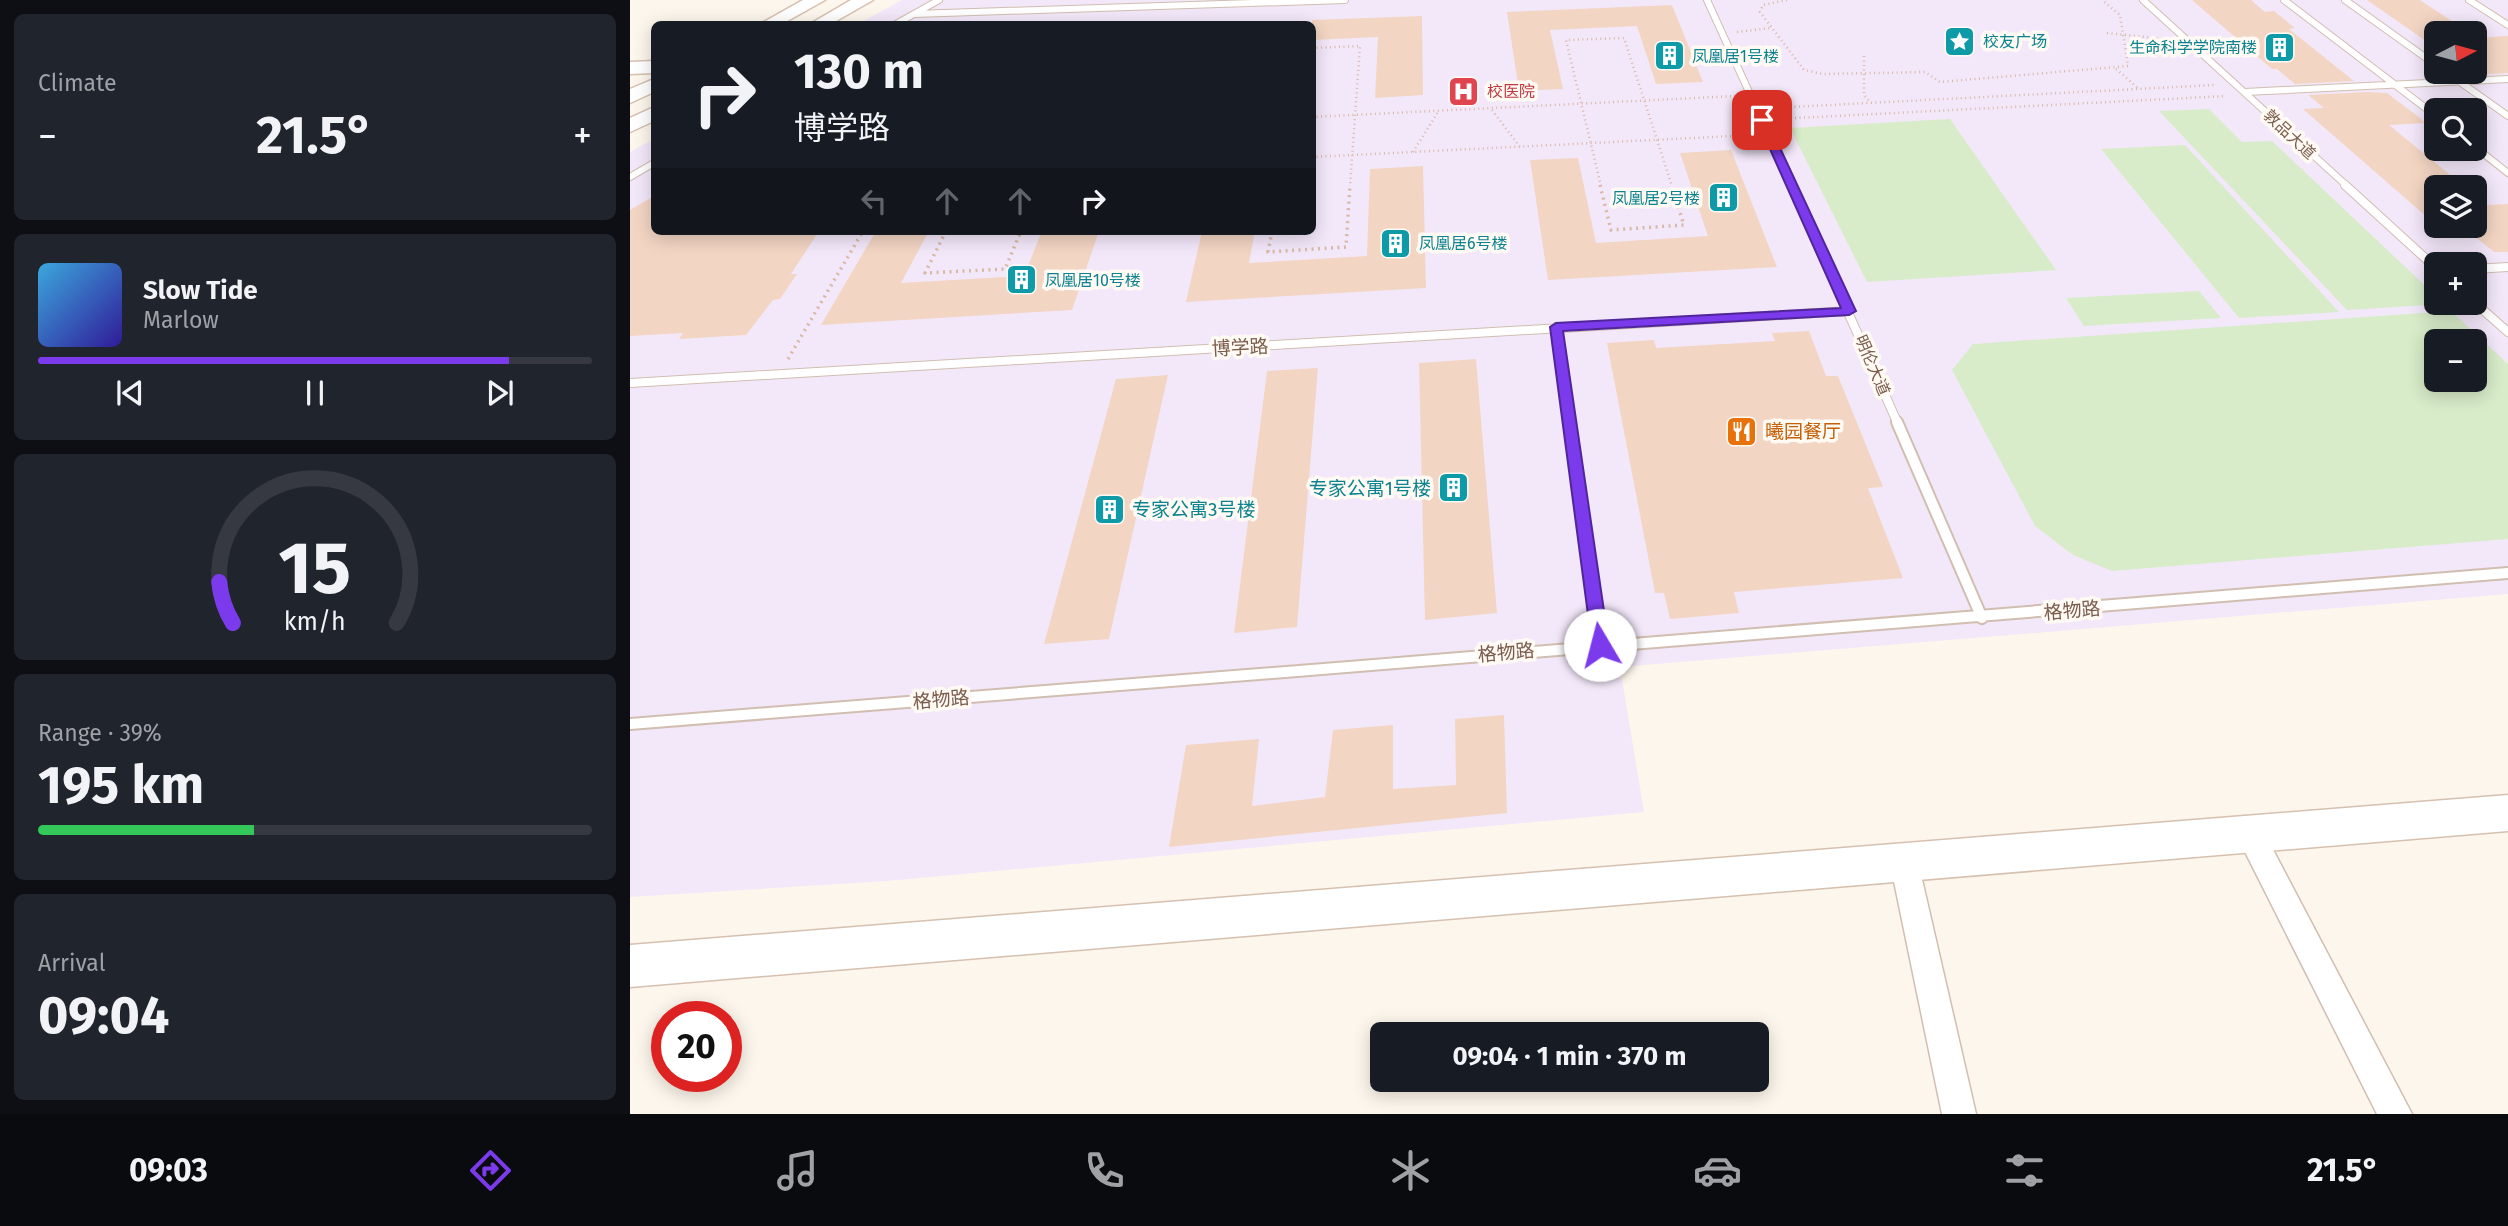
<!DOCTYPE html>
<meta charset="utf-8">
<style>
:root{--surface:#171b24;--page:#20242c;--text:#f1f3f6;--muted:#9ea1a6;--line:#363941;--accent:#7c3aed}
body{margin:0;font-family:"Fira Sans","Noto Sans SC",sans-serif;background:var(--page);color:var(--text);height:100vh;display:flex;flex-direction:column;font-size:26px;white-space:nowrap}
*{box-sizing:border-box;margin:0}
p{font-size:23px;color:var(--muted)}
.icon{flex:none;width:38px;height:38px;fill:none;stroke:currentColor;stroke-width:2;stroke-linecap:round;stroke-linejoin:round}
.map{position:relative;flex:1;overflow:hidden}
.panel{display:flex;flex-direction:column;gap:14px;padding:14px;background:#0d0f14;width:630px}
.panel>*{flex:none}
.hud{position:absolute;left:21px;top:21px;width:665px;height:214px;border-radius:10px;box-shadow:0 4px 18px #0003;background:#171b24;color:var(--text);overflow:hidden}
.needle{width:46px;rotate:84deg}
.controls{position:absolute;left:1794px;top:21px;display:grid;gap:14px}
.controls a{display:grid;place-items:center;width:63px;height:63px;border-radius:10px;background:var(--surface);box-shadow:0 4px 18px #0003;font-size:35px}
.speed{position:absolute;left:21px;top:1001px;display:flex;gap:14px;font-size:35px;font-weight:700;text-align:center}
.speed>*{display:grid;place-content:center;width:91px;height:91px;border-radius:50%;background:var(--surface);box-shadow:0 4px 18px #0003;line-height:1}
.speed .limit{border:10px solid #d22;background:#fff;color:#111}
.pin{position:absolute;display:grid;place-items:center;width:60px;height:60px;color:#fff;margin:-30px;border-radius:14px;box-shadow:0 4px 10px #0006}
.me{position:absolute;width:77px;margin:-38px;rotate:352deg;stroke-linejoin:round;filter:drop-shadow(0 0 5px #0008)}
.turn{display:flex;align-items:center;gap:24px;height:147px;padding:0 28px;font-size:32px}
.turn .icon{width:91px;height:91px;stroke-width:2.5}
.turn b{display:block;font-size:49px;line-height:60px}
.lanes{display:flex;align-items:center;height:66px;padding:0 28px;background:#0003;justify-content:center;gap:35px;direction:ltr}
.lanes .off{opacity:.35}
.big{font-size:52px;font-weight:700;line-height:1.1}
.panel .card{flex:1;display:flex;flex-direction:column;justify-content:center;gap:10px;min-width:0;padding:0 24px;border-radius:10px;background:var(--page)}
.panel .dial{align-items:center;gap:0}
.dial svg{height:182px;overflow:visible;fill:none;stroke:var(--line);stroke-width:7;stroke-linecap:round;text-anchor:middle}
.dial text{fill:var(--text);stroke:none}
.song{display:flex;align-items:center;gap:21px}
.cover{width:84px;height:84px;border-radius:10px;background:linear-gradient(135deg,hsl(200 70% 55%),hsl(250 70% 35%))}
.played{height:7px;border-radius:4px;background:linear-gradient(90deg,var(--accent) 85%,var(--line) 85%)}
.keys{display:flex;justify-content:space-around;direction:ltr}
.heat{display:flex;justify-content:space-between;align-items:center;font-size:38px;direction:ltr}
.charge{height:10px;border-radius:5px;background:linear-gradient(90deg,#34c759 39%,var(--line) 0)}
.trip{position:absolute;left:740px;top:1022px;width:399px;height:70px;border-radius:10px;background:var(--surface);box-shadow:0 4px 18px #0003;font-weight:700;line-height:70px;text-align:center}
.tabs{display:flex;height:112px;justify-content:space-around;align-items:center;background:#090b0e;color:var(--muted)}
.tabs .icon{width:49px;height:49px}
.tabs .on{color:var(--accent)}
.tabs b{font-size:32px;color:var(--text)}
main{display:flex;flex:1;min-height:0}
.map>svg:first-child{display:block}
</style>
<main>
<section class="panel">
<div class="card"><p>Climate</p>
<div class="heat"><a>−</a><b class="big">21.5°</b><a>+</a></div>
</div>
<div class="card">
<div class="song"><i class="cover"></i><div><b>Slow Tide</b><p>Marlow</p></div></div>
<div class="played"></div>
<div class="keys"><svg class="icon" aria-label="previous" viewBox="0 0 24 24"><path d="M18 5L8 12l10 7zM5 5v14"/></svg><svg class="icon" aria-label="pause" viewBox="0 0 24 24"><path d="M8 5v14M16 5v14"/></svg><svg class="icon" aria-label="next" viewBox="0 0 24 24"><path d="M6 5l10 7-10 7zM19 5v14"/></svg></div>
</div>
<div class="card dial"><svg viewBox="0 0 100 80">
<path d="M14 69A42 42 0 1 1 86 69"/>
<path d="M14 69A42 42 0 0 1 8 51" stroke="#7c3aed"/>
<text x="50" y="56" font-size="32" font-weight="700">15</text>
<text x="50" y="72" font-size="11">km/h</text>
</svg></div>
<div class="card"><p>Range · 39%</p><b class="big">195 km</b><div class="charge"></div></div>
<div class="card"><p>Arrival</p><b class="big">09:04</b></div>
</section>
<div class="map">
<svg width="1878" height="1114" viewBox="0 0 1878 1114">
<rect width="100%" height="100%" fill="#fdf6ec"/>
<path fill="#f3e8fa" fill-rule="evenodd" d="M272 0H1878V594L990 667 1014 812 257 881 0 897V152L24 139V231H682V24H228ZM1806 33H1844V72H1806ZM1806 110H1844V149H1806ZM1806 187H1844V226H1806ZM1806 264H1844V303H1806ZM1806 341H1844V380H1806Z"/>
<path fill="#d8ecc9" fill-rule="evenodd" d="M1579 109 1612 142 1642 141 1806 296V303L1814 304 1717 310 1529 111Z
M1320 119 1426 270 1237 282 1160 128Z
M1555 145 1709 312 1609 318 1471 149Z
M1569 291 1591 318 1454 326 1436 298Z
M1821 311 1878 364V539L1482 571 1443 555 1405 526 1322 370 1343 344ZM1806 341H1844V380H1806Z"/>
<path fill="#f3d5c3" d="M1562 0H1621L1635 12 1644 11 1665 28 1659 29 1724 81 1665 84 1647 69H1642Z
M1737 0H1790L1840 33H1806V48Z
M1042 5 1073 82 1026 84 1007 26 920 30 933 89 889 91 877 12Z
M792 16 793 95 745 98 748 37 682 40V20Z
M1878 36V73L1844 75V38Z
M1738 92 1757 93 1790 118 1795 123 1759 125 1835 187H1806V225L1673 109 1694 108 1678 95Z
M1101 150 1147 267 918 280 900 160 948 158 966 243 1078 236 1050 153Z
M793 166 796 288 556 302 572 231H625L619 263 737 256 740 169Z
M1844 195 1857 205 1878 204V252H1864L1844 236Z
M24 196V231H189L161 274H167L150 299 143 300 116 335 49 339 53 333 0 336V210Z
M246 231H299L271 283 394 276 412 231H469L442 310 191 325Z
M1179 331 1196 376H1208L1253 487 1238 488 1273 578 1104 592 1109 613 1040 619 1034 593H1025L977 343 1024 340 1026 348 1145 341 1142 333Z
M846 359 867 613 795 620 789 363Z
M688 368 667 627 604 633 637 371Z
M538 375 479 639 414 644 486 379Z
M874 715 877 813 539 847 556 745 629 739 622 806 695 797 703 730 763 725V789L826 785 825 719Z"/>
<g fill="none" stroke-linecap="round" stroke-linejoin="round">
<defs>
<path id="lane-far2" d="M1077 0 1162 186
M1513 0 1717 186
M1654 0 1806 116
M1715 0 1806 65
M1839 0 1878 25
M284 14 715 0
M266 24 309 0
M1816 72 1878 116
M1615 92 1878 79
M1844 146 1878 173
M0 177 24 163"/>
<path id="lane-far1" d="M1161 185 1268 424
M1715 185 1806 268
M1844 269 1878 267
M1844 302 1878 332
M926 327 939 424
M0 383 1219 311"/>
<path id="lane" d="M939 422 970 645
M1267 422 1352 618
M0 724C626 673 1252 627 1878 573"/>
<path id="street" d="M1620 821 1630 825 1782 1114H1747L1606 834 1610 825Z
M1274 848 1284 852 1288 862 1346 1114H1312L1260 862 1264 852Z"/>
<path id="secondary" d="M173 0H195L152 24H130Z
M221 0H243L201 24H180Z
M24 61V73L0 74V62Z
M24 79V92L0 103V89Z
M24 107V121L0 132V118Z
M1878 795V831L0 987V945Z"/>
</defs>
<use href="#lane-far2" stroke="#d1beb0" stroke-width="8"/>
<use href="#lane-far1" stroke="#d1beb0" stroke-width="10"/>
<use href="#lane" stroke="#d1beb0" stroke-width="14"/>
<use href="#street" stroke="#d1beb0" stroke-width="3"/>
<use href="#secondary" stroke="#d6c0b0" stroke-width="3"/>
<path stroke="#d9b8a5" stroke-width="2.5" stroke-dasharray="1 3.5" stroke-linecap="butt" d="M1157 0 1133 5 1130 12 1174 70 1193 74 1295 72 1310 82 1498 66 1490 15 1472 0
M1107 32 1141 28
M1477 33 1535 39
M682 48 730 46 720 186
M1234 56V95L1241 103
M1486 69 1509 89
M1142 108 1584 85
M862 110 890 147
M682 117 1105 96
M1147 119 1596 96
M783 152 808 112
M682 157 1123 135
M971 186 936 40 994 38 1042 186"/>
<path stroke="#d9b8a5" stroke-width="3.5" stroke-dasharray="2 4.5" stroke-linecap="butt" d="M970 185 981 230 1054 225 1041 185
M316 231 295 273 375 269 391 231
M642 231 638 252 716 247 720 185
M158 359 233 231"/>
<use href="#lane-far2" stroke="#fff" stroke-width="6"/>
<use href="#lane-far1" stroke="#fff" stroke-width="8"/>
<use href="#lane" stroke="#fff" stroke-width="10"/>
<use href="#street" fill="#fff" fill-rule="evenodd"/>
<use href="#secondary" fill="#fff" fill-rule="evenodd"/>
</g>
<path fill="#7c3aed" stroke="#51269a" stroke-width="2" d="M1132 117 1137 120 1226 311 1219 315 933 331 979 645 976 650H964L962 645 920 327 926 323 1211 308 1127 120Z"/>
<defs>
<symbol id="sight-square" viewBox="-11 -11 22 22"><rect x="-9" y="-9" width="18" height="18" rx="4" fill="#0f9aa8" stroke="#fffaf3"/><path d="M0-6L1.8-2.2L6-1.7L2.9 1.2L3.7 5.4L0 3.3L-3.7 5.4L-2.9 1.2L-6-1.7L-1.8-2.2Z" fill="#fff"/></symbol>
<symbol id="building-square" viewBox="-11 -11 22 22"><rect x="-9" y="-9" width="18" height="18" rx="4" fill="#0f9aa8" stroke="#fffaf3"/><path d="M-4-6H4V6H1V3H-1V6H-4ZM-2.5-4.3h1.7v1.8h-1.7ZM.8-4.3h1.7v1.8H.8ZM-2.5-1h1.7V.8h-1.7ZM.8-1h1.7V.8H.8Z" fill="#fff"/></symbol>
<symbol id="hospital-square" viewBox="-11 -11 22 22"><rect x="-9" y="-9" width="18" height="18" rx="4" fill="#e0444e" stroke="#fffaf3"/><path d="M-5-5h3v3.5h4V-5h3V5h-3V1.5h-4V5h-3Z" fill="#fff"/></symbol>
<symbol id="restaurant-square" viewBox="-11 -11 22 22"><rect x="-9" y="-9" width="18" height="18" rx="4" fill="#e8710a" stroke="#fffaf3"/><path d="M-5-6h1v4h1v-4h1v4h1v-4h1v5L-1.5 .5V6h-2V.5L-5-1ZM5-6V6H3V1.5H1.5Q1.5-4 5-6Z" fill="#fff"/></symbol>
</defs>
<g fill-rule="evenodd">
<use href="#sight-square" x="1312" y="24" width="35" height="35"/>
<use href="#building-square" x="1632" y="30" width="35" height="35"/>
<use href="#building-square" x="1022" y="38" width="35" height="35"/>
<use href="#hospital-square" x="816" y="74" width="35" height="35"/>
<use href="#building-square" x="1076" y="180" width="35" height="35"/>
<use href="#building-square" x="748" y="226" width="35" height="35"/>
<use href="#building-square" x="374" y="262" width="35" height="35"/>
<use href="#restaurant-square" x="1094" y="414" width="35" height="35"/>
<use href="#building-square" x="806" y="470" width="35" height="35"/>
<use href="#building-square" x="462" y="492" width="35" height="35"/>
</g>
<g text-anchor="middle" stroke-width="7" stroke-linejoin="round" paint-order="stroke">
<g font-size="16" fill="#0d838f" stroke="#fffaf3" text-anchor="start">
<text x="1353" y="47">校友广场</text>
<text x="1627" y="53" text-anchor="end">生命科学学院南楼</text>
<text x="1062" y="62">凤凰居1号楼</text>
<text x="1070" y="204" text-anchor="end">凤凰居2号楼</text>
<text x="789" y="249">凤凰居6号楼</text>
<text x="415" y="286">凤凰居10号楼</text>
</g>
<g font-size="16" fill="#be3a42" stroke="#fffaf3" text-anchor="start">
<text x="857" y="97">校医院</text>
</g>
<g font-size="16" fill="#7a5c4d" stroke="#fffaf3">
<text transform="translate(1660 134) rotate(43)" y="6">敦品大道</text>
<text transform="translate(1243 365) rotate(67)" y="6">明伦大道</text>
</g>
<g font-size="19" fill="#7a5c4d" stroke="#fffaf3">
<text transform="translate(610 347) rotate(-3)" y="7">博学路</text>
<text transform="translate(1442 610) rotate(-5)" y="7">格物路</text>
<text transform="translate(876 652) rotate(-5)" y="7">格物路</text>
<text transform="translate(311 699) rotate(-5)" y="7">格物路</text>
</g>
<g font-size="19" fill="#c56008" stroke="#fffaf3" text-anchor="start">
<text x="1135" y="438">曦园餐厅</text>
</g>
<g font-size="19" fill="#0d838f" stroke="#fffaf3" text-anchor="end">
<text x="801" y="495">专家公寓1号楼</text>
<text x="502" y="516" text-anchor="start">专家公寓3号楼</text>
</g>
</g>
</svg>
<div class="controls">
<a><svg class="needle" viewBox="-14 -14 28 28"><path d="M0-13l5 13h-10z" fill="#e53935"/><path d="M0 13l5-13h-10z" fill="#9ea1a6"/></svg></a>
<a><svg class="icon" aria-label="search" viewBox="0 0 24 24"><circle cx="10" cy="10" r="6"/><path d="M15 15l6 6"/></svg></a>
<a><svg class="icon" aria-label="layers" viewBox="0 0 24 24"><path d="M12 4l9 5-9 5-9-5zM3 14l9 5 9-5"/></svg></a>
<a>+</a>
<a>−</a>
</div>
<div class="speed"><div class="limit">20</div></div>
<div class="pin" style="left:1132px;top:120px;background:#d93025"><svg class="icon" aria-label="arrive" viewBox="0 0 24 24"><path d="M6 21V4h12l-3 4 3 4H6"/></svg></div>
<svg class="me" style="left:970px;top:645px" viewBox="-20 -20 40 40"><circle r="19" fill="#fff"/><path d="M0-13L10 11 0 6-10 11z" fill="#7c3aed"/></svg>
<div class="trip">09:04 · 1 min · 370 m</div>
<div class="hud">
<div class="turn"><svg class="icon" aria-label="right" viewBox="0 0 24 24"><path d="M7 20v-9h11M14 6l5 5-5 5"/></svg><div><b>130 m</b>博学路</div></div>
<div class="lanes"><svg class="icon off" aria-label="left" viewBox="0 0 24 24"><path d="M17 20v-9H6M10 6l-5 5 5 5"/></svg><svg class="icon off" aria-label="ahead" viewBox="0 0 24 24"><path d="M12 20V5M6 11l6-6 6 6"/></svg><svg class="icon off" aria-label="ahead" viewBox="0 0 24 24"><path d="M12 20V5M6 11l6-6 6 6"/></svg><svg class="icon" aria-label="right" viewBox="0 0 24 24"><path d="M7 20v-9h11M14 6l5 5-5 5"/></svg></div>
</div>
</div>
</main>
<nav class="tabs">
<b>09:03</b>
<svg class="icon on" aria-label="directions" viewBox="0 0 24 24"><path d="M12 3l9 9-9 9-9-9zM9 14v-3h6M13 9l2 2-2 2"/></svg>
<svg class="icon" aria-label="music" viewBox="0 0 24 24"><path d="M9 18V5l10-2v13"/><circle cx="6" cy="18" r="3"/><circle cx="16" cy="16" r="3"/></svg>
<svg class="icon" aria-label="phone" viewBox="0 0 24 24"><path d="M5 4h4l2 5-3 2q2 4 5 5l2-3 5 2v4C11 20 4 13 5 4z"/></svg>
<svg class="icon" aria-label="climate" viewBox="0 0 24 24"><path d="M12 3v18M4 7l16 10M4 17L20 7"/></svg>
<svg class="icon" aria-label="car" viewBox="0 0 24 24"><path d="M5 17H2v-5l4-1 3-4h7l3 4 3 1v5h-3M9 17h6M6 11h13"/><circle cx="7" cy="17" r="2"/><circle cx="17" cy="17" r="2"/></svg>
<svg class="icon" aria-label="filters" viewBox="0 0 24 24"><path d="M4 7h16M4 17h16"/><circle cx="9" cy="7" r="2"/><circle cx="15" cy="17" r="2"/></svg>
<b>21.5°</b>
</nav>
